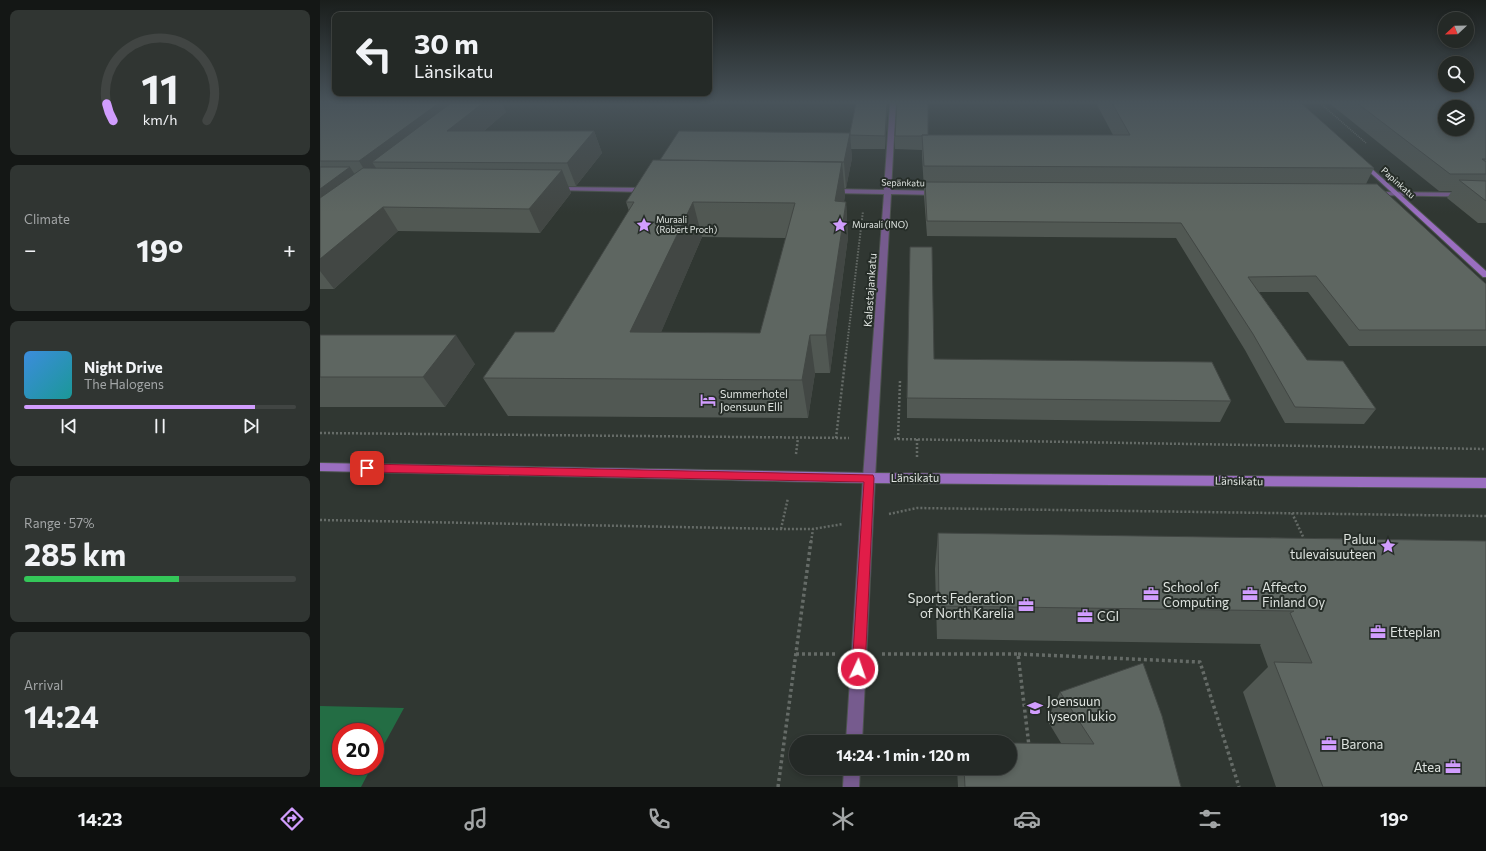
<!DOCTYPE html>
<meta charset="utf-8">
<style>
:root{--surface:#242926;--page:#303532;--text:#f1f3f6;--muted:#a3a6a7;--line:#414543;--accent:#d19dfe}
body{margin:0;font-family:Commissioner,sans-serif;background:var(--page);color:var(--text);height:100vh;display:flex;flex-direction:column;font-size:15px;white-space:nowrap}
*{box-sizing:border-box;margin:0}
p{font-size:13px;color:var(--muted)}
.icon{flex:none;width:22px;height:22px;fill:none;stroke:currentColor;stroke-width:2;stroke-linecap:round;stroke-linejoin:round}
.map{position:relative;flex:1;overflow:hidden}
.details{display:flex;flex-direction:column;gap:10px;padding:10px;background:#141715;width:320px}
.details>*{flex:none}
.banner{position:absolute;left:12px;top:12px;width:380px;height:84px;border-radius:8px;box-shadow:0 2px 6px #0003,0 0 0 1px var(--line);background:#242926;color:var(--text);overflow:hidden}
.needle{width:26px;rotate:248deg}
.fabs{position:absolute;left:1118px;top:12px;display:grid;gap:8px}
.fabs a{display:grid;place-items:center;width:36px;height:36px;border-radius:50%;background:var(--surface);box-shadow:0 2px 6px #0003,0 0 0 1px var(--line);font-size:20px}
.speed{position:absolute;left:12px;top:723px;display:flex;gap:8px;font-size:20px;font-weight:700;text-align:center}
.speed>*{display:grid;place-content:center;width:52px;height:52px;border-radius:50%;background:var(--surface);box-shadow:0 2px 6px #0003,0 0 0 1px var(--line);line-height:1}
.speed .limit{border:6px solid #d22;background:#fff;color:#111}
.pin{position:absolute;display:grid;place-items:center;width:34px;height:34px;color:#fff;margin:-17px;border-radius:8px;box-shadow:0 2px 6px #0006}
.me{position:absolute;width:44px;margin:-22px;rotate:3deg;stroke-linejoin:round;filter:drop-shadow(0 0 3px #0008)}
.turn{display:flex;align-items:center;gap:14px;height:84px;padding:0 16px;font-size:18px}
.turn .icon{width:52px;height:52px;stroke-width:2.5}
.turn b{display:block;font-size:28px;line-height:34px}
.big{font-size:30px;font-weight:700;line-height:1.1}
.details .widget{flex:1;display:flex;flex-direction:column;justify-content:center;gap:6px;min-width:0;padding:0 14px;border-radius:8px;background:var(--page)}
.details .dial{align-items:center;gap:0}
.dial svg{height:104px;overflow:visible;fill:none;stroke:var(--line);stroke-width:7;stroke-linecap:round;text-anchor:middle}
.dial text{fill:var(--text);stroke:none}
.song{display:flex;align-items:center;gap:12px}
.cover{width:48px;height:48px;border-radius:6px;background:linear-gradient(135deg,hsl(210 70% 55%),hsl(180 70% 35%))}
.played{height:4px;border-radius:2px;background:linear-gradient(90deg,var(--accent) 85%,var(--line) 85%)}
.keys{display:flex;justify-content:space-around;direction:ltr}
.heat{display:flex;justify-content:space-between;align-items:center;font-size:22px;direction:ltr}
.charge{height:6px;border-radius:3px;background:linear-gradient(90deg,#34c759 57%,var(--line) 0)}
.trip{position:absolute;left:469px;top:735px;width:228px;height:40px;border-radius:20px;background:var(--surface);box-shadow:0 2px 6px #0003,0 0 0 1px var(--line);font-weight:700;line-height:40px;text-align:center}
.tabs{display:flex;height:64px;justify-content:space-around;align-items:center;background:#0e100f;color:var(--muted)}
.tabs .icon{width:28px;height:28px}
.tabs .selected{color:var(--accent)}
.tabs b{font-size:18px;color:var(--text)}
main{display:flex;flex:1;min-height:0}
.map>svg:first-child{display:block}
</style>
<main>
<section class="details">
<div class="widget dial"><svg viewBox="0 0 100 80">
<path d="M14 69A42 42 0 1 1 86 69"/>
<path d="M14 69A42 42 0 0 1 9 56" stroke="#d19dfe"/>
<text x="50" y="56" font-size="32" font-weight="700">11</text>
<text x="50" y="72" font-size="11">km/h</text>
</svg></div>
<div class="widget"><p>Climate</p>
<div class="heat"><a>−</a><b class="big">19°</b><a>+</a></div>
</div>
<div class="widget">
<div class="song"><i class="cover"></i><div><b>Night Drive</b><p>The Halogens</p></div></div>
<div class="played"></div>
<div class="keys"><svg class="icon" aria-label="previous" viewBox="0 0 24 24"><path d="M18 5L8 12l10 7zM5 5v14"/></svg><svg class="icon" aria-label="pause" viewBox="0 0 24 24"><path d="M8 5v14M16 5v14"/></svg><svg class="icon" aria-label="next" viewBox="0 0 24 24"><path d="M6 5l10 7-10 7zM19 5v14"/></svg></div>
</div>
<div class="widget"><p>Range · 57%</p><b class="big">285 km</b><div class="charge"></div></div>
<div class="widget"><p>Arrival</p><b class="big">14:24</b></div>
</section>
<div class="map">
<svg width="1166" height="787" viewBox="0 0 1166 787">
<rect width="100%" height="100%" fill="#303732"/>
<path fill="#236d44" d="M0 706 84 708 55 761V732H21V766H52L41 787H0Z"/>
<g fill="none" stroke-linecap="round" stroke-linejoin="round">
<defs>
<path id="lane" d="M549 473 553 475 555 478 542 742H526L543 478 545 475Z
M524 768H540L539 787H523Z"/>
<path id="street" d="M570 103H576L571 190 618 191 621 193 618 195 571 194 555 478 553 481 549 483 545 481 543 478 564 194 512 193 509 191 512 189 564 190Z
M236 187 326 188 329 190 326 192 234 190V188Z
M1056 192 1166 193V197L1054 195 1053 194Z"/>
<path id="secondary" d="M1043 161 1166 271V277H1163L1041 164V162Z
M0 463 549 473 1166 478V488L549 483 0 471Z"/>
</defs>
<use href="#lane" stroke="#4c534e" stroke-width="2"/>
<use href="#street" stroke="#4c534e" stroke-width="2"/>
<use href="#secondary" stroke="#4c534e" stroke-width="2"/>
<path stroke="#656b67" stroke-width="1.5" stroke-dasharray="1 1" stroke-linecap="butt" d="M1000 103 1046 143"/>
<path stroke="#656b67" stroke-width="2" stroke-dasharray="1.5 1.5" stroke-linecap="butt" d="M526 354 543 211"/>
<path stroke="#656b67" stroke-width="2.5" stroke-dasharray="2 2" stroke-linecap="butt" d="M0 433 529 438
M516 438 526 353
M574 439 1166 449
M578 439 580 381
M597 439V457
M476 454 478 438
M972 513 985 541
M569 514 597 508 1166 516
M0 520 461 529H493L523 524
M461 529 468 498
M491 542 493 529"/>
<path stroke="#656b67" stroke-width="3.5" stroke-dasharray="3 3" stroke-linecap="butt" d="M476 654H515
M562 654H698L709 746
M698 654 880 662 919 787
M458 787 491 541"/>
<use href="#lane" fill="#765b8e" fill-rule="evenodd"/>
<use href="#street" fill="#765b8e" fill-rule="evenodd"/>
<use href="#secondary" fill="#9a6ec0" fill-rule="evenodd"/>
</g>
<path fill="#515853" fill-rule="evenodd" d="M0 103 186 112 164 131H274L282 153 256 186H248L251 193 220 233 78 231 14 289H0Z
M536 103H568L565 149H531L532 158 526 188H524L525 195 524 202H526L528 237 510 373H495L488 418 188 416 163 378 234 332 309 211 306 202 340 160 530 133ZM382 237 466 238 440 333 341 332Z
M776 103H981L1054 168 1046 184 1166 284V346H1029L988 292H939L987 360 1056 409 1044 424 965 423 925 350 856 238 607 236 604 196V189L602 157V150L575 149V136L793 135Z
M1009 103H1166V223H1158L1127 198 1132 191H1119Z
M0 335 155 364 125 407H0Z
M614 359 911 401 900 422 587 418V398Z
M618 533 1166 541V787H956L923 692 948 667 940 645 941 644 617 639 615 569Z
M740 692 861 787H638L637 768H690L741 743 727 720Z"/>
<path fill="#424744" d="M119 103H156L52 162 62 177 53 184 39 161Z
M163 103H182L186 112 138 153 127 131Z
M567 103H568L565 149V136Z
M274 131 282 153 256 186 247 163Z
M530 133 532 158 526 188 524 162Z
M522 162 525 195 518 236 515 201Z
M30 167 45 190 0 225V189Z
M242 170 251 193 220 233 209 209Z
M373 202 382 237 325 370 310 332Z
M526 202 528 237 510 373 506 335Z
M63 207 78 231 14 289 0 271V259Z
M136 335 155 364 125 407 103 377Z
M490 335 495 373 488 418 482 380Z"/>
<path fill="#5e6661" stroke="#424744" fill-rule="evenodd" d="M0 103H119L39 161H0Z
M131 103H163L127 131H274L247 163 52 162Z
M536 103H567L565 136 530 135V133Z
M577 103H608V135H602V136H575Z
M792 103H981L1054 168 604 166 602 135H810Z
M1037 103H1166V159H1162L1166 162V174H1130ZM1125 107H1147V129H1125Z
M359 131 530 133 524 162 340 160Z
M333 160 522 162 515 201 526 202 506 335H490L482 380 163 378 195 332H234L314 202H306ZM373 202 475 203 440 333 310 332Z
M0 167H30L0 189Z
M43 168 242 170 209 209 63 207 0 259V198Z
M1139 180 1166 181V201Z
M605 182 1057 184 1166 284V330H1039L996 276 928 277 987 360 1023 361 1056 409 975 407 933 334 861 223 607 221Z
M590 247H612L614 359 892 362 911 401 587 398Z
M0 335H136L103 377H0Z
M618 533 1166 541V787H1003L954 662 992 663 970 613 974 611 619 606Z
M823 663 842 716 861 787H645L644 768H690V743L774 744 740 692Z"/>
<linearGradient id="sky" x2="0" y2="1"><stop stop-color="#1a1e1c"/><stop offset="0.48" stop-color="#48535a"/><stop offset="1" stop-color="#48535a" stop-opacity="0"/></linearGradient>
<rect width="1166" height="213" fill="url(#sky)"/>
<path fill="#e11d48" stroke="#92132f" d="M47 464 553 475 554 478 545 669 543 674 538 676 534 674 532 669 544 482 47 472 43 470 42 468 43 465Z"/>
<defs>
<symbol id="sight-bare" viewBox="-9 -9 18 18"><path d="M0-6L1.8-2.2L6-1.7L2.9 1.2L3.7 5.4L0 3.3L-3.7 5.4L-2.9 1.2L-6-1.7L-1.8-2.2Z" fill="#d19dfe" stroke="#262d28" stroke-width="2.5" paint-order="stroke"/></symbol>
<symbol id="hotel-bare" viewBox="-9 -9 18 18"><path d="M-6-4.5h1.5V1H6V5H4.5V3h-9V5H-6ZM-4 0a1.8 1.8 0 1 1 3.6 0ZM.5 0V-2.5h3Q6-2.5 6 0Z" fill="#d19dfe" stroke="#262d28" stroke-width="2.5" paint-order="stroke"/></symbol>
<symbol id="office-bare" viewBox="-9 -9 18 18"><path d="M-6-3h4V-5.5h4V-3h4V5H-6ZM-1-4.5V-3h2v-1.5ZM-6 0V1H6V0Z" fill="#d19dfe" stroke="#262d28" stroke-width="2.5" paint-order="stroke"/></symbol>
<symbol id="school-bare" viewBox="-9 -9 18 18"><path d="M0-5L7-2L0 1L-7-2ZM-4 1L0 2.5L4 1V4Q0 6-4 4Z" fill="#d19dfe" stroke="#262d28" stroke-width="2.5" paint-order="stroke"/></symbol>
</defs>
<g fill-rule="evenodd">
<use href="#sight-bare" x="313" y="214" width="22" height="22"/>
<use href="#sight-bare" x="509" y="214" width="22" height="22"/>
<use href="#hotel-bare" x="377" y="389" width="22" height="22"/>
<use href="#sight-bare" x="1057" y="535" width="22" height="22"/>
<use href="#office-bare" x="820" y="583" width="22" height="22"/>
<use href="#office-bare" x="919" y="583" width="22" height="22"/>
<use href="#office-bare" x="695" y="594" width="22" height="22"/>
<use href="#office-bare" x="754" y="605" width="22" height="22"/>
<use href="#office-bare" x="1047" y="621" width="22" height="22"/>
<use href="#school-bare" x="704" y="697" width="22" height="22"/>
<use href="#office-bare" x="998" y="733" width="22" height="22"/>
<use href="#office-bare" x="1122" y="756" width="22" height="22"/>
</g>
<g text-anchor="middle" stroke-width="4" stroke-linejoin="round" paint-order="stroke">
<g font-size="9" fill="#dfe4e0" stroke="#262d28">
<text transform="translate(583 183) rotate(1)" y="3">Sepänkatu</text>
<text transform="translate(1078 183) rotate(42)" y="3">Papinkatu</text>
</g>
<g font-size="9" fill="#dfe4e0" stroke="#262d28" text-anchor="start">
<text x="336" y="223">Muraali<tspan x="336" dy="10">(Robert Proch)</tspan></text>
<text x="532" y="228">Muraali (INO)</text>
</g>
<g font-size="11" fill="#dfe4e0" stroke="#262d28">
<text transform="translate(550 290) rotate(-86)" y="4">Kalastajankatu</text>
<text x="595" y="482">Länsikatu</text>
<text transform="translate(919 481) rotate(1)" y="4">Länsikatu</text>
</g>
<g font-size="11" fill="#dfe4e0" stroke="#262d28" text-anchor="start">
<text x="400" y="398">Summerhotel<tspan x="400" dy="13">Joensuun Elli</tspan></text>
</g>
<g font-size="13" fill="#dfe4e0" stroke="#262d28" text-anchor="start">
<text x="1056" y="544" text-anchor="end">Paluu<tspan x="1056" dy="15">tulevaisuuteen</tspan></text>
<text x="843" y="592">School of<tspan x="843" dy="15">Computing</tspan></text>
<text x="942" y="592">Affecto<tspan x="942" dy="15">Finland Oy</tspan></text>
<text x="694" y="603" text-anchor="end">Sports Federation<tspan x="694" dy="15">of North Karelia</tspan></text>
<text x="777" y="621">CGI</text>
<text x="1070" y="637">Etteplan</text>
<text x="727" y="706">Joensuun<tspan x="727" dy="15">lyseon lukio</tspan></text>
<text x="1021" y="749">Barona</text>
<text x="1121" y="772" text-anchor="end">Atea</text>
</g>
</g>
</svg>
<div class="fabs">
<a><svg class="needle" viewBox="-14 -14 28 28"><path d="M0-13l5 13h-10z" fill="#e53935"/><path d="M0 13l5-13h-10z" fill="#a3a6a7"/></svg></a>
<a><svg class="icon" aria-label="search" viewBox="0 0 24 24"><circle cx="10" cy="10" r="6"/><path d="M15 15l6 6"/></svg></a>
<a><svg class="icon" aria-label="layers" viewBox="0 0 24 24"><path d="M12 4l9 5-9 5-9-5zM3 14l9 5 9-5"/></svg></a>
</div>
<div class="speed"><div class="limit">20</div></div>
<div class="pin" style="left:47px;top:468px;background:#d93025"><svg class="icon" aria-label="arrive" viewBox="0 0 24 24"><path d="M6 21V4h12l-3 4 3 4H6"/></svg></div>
<svg class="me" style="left:538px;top:669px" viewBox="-20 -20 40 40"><circle r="17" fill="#e11d48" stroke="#fff" stroke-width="3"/><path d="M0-11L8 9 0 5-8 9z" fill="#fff"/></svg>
<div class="trip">14:24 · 1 min · 120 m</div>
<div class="banner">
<div class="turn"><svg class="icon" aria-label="left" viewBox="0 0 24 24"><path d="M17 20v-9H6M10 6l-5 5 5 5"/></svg><div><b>30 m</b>Länsikatu</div></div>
</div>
</div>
</main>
<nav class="tabs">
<b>14:23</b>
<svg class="icon selected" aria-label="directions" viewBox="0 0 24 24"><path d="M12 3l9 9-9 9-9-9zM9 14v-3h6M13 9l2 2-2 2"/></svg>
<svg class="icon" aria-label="music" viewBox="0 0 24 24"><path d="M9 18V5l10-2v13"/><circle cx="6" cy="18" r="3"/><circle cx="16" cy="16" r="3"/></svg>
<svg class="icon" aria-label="phone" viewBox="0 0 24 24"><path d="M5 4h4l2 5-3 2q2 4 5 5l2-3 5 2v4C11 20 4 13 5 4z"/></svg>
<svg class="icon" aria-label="climate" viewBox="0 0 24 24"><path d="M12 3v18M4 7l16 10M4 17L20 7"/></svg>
<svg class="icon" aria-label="car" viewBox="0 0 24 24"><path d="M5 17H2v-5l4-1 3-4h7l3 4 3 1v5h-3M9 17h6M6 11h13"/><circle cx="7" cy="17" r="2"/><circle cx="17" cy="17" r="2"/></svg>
<svg class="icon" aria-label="filters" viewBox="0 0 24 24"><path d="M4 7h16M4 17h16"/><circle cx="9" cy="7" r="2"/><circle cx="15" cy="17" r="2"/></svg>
<b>19°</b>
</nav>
